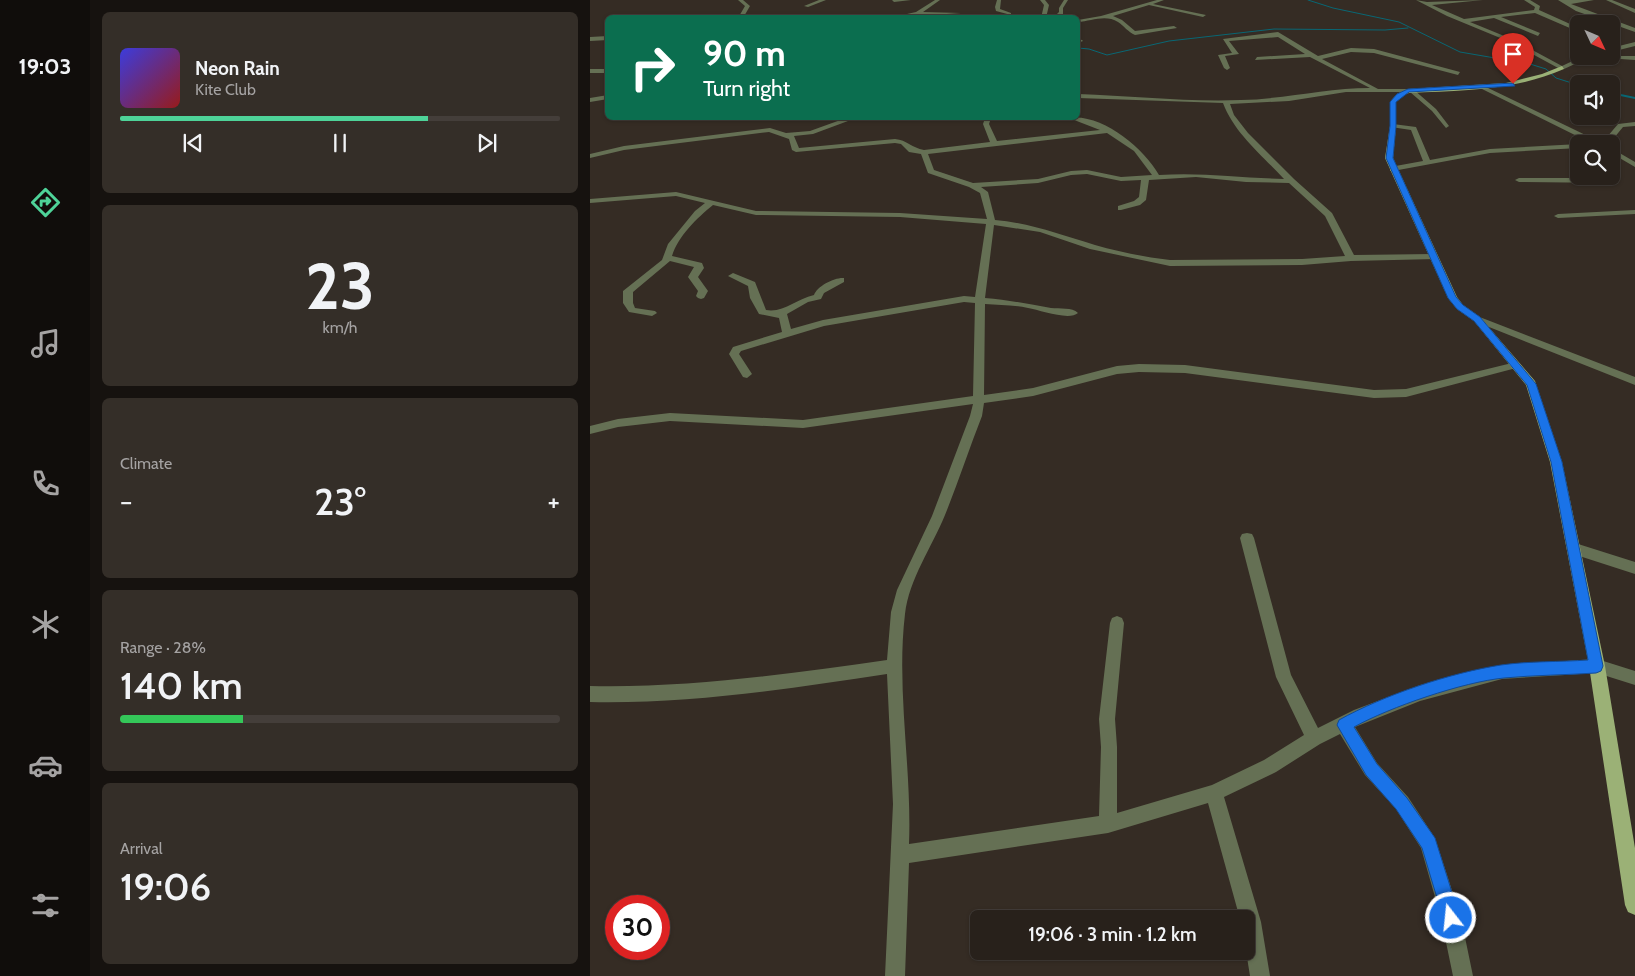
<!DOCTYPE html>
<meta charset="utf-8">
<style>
:root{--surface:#28211b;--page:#342e28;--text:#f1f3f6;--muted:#a5a3a3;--line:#443e3a;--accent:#4ed399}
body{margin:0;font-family:Cabin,sans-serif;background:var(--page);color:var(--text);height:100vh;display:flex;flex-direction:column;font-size:19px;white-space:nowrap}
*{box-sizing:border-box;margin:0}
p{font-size:16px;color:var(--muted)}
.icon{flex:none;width:28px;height:28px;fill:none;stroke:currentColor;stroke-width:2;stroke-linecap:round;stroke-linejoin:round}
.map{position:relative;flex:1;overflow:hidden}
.sheet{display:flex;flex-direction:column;gap:12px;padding:12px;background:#16120f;width:500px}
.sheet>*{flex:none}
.top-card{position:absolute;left:15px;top:15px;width:475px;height:105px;border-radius:8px;box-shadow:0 1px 4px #0004,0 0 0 1px var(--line);background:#0b6e4f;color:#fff;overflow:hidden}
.needle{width:32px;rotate:134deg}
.fabs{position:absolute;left:980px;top:15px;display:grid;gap:10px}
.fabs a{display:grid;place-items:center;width:50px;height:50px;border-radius:8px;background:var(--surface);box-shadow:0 1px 4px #0004,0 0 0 1px var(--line);font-size:25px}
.speed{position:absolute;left:15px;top:895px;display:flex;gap:10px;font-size:25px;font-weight:700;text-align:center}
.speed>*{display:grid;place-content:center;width:65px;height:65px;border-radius:50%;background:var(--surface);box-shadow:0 1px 4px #0004,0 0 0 1px var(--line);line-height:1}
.speed .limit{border:8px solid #d22;background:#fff;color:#111}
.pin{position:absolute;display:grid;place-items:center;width:42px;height:42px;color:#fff;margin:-51px -21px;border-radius:50% 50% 50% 0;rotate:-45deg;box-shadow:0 0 5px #0007}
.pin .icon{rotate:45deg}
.me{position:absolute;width:55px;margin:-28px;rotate:344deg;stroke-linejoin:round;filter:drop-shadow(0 0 4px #0008)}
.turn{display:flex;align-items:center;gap:18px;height:105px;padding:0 15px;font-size:22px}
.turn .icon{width:65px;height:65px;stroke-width:2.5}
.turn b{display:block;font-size:35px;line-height:42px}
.big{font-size:38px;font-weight:600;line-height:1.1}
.sheet .card{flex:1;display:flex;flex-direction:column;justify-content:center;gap:8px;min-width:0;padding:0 18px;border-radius:8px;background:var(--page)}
.sheet .dial{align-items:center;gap:0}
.dial b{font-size:65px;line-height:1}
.song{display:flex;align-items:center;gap:15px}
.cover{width:60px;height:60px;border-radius:8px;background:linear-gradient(135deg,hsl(240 70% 55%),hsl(0 70% 35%))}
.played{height:5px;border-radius:2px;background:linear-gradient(90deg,var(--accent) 70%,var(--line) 70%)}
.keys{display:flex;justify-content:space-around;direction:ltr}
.heat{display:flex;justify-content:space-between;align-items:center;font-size:28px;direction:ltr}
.charge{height:8px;border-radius:4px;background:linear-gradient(90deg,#34c759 28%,var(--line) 0)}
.trip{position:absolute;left:380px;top:910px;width:285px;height:50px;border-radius:8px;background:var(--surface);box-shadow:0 1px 4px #0004,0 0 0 1px var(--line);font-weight:600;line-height:50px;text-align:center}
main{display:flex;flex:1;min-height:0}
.tabs{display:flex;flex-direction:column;width:90px;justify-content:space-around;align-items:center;background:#100d0b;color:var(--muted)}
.tabs .icon{width:35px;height:35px}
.tabs .current{color:var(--accent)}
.tabs b{font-size:22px;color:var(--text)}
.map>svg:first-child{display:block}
</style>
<main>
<nav class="tabs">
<b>19:03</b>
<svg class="icon current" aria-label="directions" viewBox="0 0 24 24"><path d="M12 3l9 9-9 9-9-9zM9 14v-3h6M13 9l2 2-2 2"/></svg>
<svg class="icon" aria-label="music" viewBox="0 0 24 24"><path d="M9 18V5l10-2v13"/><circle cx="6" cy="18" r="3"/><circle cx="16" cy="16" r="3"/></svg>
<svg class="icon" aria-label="phone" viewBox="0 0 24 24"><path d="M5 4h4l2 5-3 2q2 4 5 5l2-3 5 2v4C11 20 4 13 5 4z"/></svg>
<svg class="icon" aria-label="climate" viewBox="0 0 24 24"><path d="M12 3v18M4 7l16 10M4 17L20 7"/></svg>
<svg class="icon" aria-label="car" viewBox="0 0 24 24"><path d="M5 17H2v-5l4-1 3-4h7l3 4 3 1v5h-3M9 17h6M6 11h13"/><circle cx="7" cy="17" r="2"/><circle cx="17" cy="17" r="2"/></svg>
<svg class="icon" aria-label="filters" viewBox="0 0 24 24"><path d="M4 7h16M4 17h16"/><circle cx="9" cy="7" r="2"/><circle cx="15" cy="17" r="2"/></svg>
</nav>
<section class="sheet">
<div class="card">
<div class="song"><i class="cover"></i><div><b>Neon Rain</b><p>Kite Club</p></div></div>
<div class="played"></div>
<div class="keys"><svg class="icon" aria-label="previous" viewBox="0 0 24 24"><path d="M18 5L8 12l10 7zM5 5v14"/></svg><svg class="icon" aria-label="pause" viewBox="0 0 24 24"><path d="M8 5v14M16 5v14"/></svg><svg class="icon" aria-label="next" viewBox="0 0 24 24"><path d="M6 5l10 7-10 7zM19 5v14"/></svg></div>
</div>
<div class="card dial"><b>23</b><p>km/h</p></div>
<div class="card"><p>Climate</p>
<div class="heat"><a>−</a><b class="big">23°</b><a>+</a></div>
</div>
<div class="card"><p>Range · 28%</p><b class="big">140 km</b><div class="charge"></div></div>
<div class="card"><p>Arrival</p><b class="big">19:06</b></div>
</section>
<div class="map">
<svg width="1045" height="976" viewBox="0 0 1045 976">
<rect width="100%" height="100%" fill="#352c24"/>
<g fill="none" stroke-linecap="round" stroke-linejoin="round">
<path stroke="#096774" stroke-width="1" d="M718 0 743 8 809 22 870 52 940 64 956 69 966 78 985 84
M488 48 499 49 517 55 579 41 684 29 795 30 818 28"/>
<path stroke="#096774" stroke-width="2" d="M981 82 989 85
M1021 93 1045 98"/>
<path fill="#657054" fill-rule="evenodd" d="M148 0H153L160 6 153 18H148L155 6Z
M229 0H236L218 7 214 6Z
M302 0H321L304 2Z
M345 0H350L333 12 371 13 299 18 326 12Z
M407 0H411L410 9 421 13V15L406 11 405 7Z
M450 0H455L459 5 456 18H451L454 5Z
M474 0H478L473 8V14L475 18H470L467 14 469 12V8Z
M567 0H574L563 4 616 15 613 17 559 5 523 16 532 20 545 31 584 26 587 28 545 35C538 32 534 26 528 22 516 14 501 21 488 22V20L511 16Z
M826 0 837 2 893 0 842 5 874 19 944 10 945 7 934 0H940L950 6 949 10 989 28V32L945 13 911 17 950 33 948 36 904 18 880 22 924 40 972 66 993 56H1045V60L1000 57 974 69H970L920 42 857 16Z
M968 0H1004L981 4 1045 28V32L986 11Z
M1016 0H1022L1045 9V13Z
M202 16 218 18H200Z
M688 32 728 56 761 48 784 49 870 72 868 75 784 53 761 52 732 59 788 89H823L846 109 859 126 856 128 842 111 820 92H756L699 101 640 104 644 115 658 133 704 179 742 213 764 255 843 254 846 255V259L761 261 712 265 580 266 500 249 450 232 404 225 395 298C418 300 439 304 461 308 470 309 482 307 488 313 479 321 450 310 438 308 424 305 409 305 395 304L394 395 443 388 527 366 549 364 595 365 784 390 816 389 926 362 931 365 930 367 816 397 784 398 595 373 549 372 527 374 443 396 394 403 392 416C379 449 368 483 355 515 342 547 319 579 315 614 306 690 322 768 319 844L509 816 511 747 509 719 520 623 522 618 527 616 532 618 534 623 525 719 527 747V813L622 785 674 760 714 735 686 677 650 538 652 534 657 533 662 534 664 538 701 675 728 728 764 710 830 685 912 665 1007 659 1045 671V685L1007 673 912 679 830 701 765 727 787 763 818 797 845 838 871 918 883 976H863L851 918 831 848 806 809 775 775 750 734 730 744 686 772 634 797 671 922 680 976H660L656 951V919H650L618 803 518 833 319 863 315 976H295L303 804 297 674C198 689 100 704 0 702V686C100 688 198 674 297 660L301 612 307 590 342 516 380 416 383 404 213 428 80 421 28 427 0 434V426L28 419 80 413 213 420 383 396 385 303 374 302 234 326 151 351 149 354 162 374 157 378 153 377 139 354 143 347 192 332 189 318 169 314 160 298 158 286 138 276 143 273 165 282 176 310C194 313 206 299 224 295 227 286 245 277 254 278V282L234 293 231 299 218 302 197 314 201 329 233 320 374 296 385 297 396 224 310 217 166 215 123 205C107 218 88 236 82 256L112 263 114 268 108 277 118 291 114 298 111 299 108 298 106 296 108 291 98 277 104 267 80 261 43 292V303L45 308 65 311 67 313 62 316 39 312 33 303V291L72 260 78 244 105 211 115 203 86 196 0 203V199L86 192 166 211 310 213 397 219 390 193 379 187 338 173 331 154 319 152 311 144 305 143 206 152 202 150 199 139 179 132 34 150 0 158V154L34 146 180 128 196 133 220 131 256 118 259 120 258 121 223 134 204 136 209 148 305 139C317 140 322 148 334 150L400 142 393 124 395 118H401L399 124 407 141 510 130 479 118C511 113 553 147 569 175 611 172 652 178 694 179 673 156 644 133 633 103L488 98V94C542 96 597 102 651 100 695 99 737 88 780 88L720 57 665 60 667 57 715 54 688 37 639 41 649 54 635 56 640 68 637 70 634 68 628 55 642 53 633 39ZM517 133 544 151 562 175 531 177 497 170 481 171 448 179 383 183 344 170 338 154ZM497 174 531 181 551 180 549 197 544 201 528 206V210H531L550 205 556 200 559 180 606 177 656 182 699 183 735 216 755 256 712 259 580 260C555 257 529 252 505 245 471 235 440 223 405 220L398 192 391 187 448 183 481 175Z
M18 36V40L0 41V37Z
M488 39 492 40 493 41 488 43Z
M1045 42V46L1021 52V48Z
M0 69H18V73H0Z
M890 86H894L1012 143 1028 124 1045 122V126L1033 127 1019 144H1003L890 88Z
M18 95V99L0 102V98Z
M803 124 826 127 840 160 900 149 989 144V148L900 153 803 171H800V167L833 161 821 130 801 127V125Z
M1021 148 1045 162V167L1021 153Z
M1012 176H1021L1026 181 1022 183 929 182 925 180 929 178H1014Z
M1045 210V214L968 218 964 216 968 214Z
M887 316 1045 377V385L884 321V317Z
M985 543 1045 562V574L980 553 978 549 980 545Z"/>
<path fill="#9bb176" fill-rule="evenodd" d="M972 66 974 69C924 91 873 90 819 93L811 96 806 102V126L803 158 867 297 873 305 890 317 945 381 972 462 1015 666 1045 848V915L1038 912 1035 905 999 666 960 462 936 385 884 321 867 309 858 298 795 158 800 126V102L807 94 818 89 916 83 952 74Z"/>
</g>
<path fill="#1a73e8" stroke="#114b97" d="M923 83 925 86 819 92 806 102V126L803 158 866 297 873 305 890 317 946 384 972 462 1013 666 1011 671 1006 673C976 675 945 675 914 678 873 682 800 707 764 727L787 764 817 798 845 838 870 918 867 924 861 927 855 924 853 918 832 848 806 809 776 775 747 725 749 720C794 695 860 673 911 665 939 661 970 662 998 660L961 462 937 385 884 321 867 309 858 298 796 158 800 126V102L807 94 818 89Z"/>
</svg>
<div class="fabs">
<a><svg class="needle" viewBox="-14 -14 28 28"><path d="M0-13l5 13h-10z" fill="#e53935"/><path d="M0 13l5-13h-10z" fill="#a5a3a3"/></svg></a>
<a><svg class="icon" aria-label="sound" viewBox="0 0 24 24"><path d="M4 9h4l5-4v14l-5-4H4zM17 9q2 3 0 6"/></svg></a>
<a><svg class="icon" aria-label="search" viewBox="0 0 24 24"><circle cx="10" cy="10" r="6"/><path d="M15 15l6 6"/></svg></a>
</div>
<div class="speed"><div class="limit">30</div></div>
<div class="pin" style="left:923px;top:84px;background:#d93025"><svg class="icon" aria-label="arrive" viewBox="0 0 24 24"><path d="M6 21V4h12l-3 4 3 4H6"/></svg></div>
<svg class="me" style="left:861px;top:918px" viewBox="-20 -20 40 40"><circle r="17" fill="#1a73e8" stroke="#fff" stroke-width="3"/><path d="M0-11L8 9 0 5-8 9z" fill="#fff"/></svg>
<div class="trip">19:06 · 3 min · 1.2 km</div>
<div class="top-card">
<div class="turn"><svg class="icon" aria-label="right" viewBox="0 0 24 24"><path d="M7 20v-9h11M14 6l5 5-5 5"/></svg><div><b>90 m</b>Turn right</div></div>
</div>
</div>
</main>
